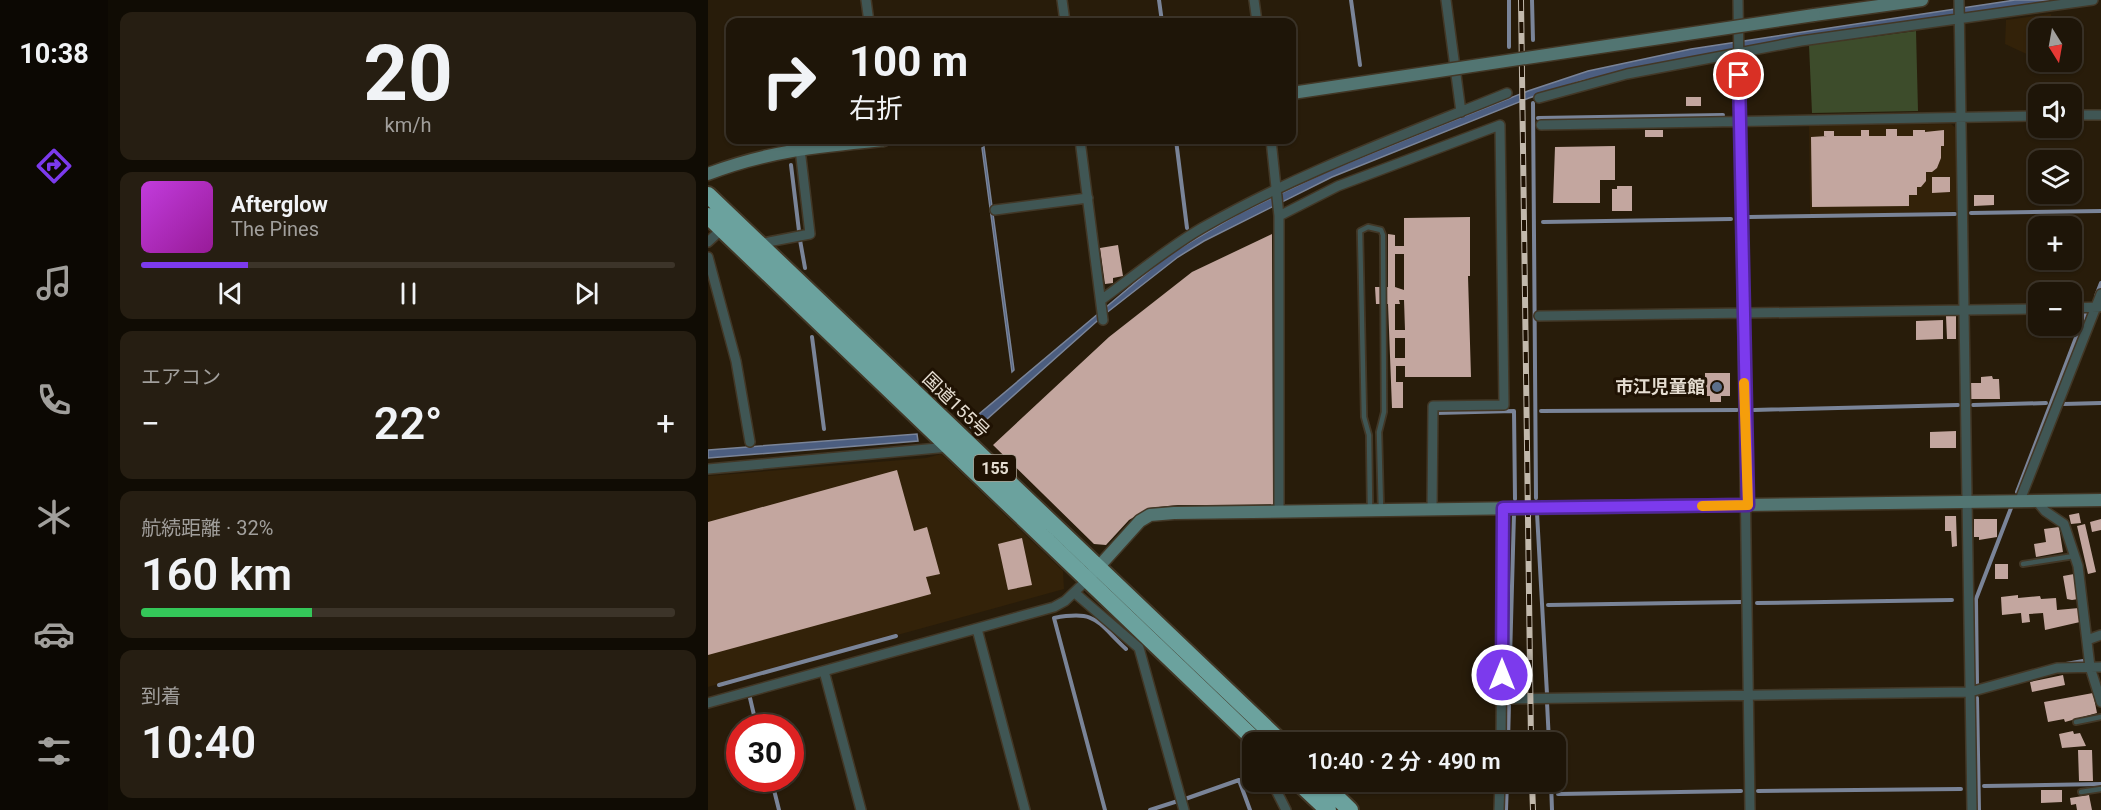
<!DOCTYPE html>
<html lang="ja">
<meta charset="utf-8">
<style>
:root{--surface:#1e1508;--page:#261e12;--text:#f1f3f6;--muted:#a19f9c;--line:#3c3429;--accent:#7c3aed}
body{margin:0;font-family:Roboto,"Noto Sans JP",sans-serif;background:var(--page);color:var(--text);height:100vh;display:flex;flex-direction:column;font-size:22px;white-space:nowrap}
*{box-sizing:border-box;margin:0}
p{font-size:20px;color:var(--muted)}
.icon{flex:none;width:33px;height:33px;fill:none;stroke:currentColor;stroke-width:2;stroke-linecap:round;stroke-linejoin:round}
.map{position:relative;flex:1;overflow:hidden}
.details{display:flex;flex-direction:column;gap:12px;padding:12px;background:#100c04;width:600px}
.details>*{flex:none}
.guide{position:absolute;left:18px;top:18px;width:570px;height:126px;border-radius:12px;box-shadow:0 2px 4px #0004,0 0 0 2px var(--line);background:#1e1508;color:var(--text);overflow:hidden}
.needle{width:39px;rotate:169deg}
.fabs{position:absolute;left:1320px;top:18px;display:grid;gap:12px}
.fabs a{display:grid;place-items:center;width:54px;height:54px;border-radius:12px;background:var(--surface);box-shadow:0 2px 4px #0004,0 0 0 2px var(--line);font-size:30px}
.speed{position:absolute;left:18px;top:714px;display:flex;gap:12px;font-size:30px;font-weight:700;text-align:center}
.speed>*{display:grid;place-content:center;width:78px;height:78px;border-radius:50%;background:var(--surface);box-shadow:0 2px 4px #0004,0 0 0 2px var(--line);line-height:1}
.speed .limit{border:9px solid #d22;background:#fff;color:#111}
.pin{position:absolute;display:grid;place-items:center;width:51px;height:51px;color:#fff;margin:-26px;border:3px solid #fff;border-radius:50%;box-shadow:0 2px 6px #0007}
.me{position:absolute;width:66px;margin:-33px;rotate:0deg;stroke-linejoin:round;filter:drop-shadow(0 0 4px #0008)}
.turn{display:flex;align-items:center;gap:21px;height:126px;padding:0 24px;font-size:27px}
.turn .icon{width:78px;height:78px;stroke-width:2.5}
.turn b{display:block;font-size:42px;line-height:51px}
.big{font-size:45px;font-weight:600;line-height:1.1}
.details .widget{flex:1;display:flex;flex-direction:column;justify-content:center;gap:9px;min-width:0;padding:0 21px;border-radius:12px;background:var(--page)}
.details .dial{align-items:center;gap:0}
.dial b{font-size:78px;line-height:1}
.song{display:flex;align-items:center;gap:18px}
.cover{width:72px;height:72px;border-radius:9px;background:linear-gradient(135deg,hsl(290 70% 55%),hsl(300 70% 35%))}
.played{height:6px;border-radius:3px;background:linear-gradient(90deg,var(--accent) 20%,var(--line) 20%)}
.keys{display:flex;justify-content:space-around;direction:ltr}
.heat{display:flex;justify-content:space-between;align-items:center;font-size:33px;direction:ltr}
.charge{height:9px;border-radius:4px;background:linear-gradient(90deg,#34c759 32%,var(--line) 0)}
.trip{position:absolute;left:534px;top:732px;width:324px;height:60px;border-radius:12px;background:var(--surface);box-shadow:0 2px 4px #0004,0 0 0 2px var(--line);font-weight:600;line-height:60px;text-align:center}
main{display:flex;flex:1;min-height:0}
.dock{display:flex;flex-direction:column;width:108px;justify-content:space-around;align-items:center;background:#0c0803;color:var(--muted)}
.dock .icon{width:42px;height:42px}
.dock .current{color:var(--accent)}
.dock b{font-size:27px;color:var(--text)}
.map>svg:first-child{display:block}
</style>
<main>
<nav class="dock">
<b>10:38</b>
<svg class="icon current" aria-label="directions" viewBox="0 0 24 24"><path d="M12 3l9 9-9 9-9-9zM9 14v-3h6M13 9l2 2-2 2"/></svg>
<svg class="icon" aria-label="music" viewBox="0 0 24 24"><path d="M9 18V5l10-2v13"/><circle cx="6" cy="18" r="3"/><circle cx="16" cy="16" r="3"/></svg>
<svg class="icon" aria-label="phone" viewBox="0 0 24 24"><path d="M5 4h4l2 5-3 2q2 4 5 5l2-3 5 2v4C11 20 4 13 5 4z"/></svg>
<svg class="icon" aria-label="climate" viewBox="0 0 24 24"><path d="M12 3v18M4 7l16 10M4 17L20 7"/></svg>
<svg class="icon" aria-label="car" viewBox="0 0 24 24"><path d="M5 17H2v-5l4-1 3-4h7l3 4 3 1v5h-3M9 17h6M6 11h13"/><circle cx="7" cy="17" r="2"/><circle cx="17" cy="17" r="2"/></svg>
<svg class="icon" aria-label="filters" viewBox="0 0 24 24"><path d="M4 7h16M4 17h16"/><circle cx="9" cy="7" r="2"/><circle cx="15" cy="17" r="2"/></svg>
</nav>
<section class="details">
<div class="widget dial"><b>20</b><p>km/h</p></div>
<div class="widget">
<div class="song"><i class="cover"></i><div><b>Afterglow</b><p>The Pines</p></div></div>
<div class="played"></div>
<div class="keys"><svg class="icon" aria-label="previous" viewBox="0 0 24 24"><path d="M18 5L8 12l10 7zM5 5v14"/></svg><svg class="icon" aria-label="pause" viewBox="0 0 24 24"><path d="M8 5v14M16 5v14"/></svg><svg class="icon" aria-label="next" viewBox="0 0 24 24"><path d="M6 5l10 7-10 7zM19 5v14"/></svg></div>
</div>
<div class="widget"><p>エアコン</p>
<div class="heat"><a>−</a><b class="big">22°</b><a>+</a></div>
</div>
<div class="widget"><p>航続距離 · 32%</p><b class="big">160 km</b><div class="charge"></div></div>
<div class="widget"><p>到着</p><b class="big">10:40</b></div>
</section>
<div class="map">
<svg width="1393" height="810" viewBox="0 0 1393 810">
<rect width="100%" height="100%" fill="#281c0a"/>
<path fill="#332209" d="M1343 14V28H1330V52L1327 58 1297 44 1298 20Z
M1243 124 1249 129V211L1102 216 1101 125Z
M233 454 355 571 356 589 0 687V476L218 458Z"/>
<path fill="#3d4c2b" d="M1208 31 1210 111 1104 113 1101 45Z"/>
<path fill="#4c5e80" stroke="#7a8498" stroke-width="1.5" d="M1307 0H1362L927 69 873 81 821 98 624 177 496 241 470 257 397 314 270 427 263 428 256 421 265 419 460 255 530 214 622 170 716 132 820 91 880 71 983 49Z
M276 147 306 370 304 372 274 148Z
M209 434 210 441 0 458V450Z"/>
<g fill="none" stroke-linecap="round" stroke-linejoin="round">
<path stroke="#7a8498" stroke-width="4" d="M451 0 454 22
M643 0 652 65
M801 0V47
M824 0 825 40
M825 103 828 498
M830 118 1015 115
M468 140 479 228
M83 165 91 231
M1263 213 1393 211
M1041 217 1247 214
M835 222 1023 219
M92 240 97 268
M1388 296 1393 283
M104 337 116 429
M1355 404 1393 403
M1265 405 1338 403
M1046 410 1250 405
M833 411 1029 410
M728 413 806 411 807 499
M1309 492 1377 314
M829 513 839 694
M1049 603 1244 600
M840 605 1034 602
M1358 664 1375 661
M1269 684 1268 599 1303 508
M11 685 188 636
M801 695 806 513
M42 698 49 728
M1269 698 1271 810
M839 702 841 742
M800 742 801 704
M63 778 71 810
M843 782 844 810
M1276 786 1393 784
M1050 791 1253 789
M850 794 1033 791
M477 799 531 780 542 810
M397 810 346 618C389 610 388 621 418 649
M442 810 470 801
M798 810 799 782"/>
</g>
<path fill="#c3a69f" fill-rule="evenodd" d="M978 97H993V106H978Z
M1178 129H1189V136H1205V130H1217V132L1236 130V146H1233V158L1229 168 1224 172H1218V181L1213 187H1209V195H1201V206L1104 207 1103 137 1119 136H1116V131H1126V136H1153V130H1161V136H1178Z
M937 130H955V137H937Z
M907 146V180H892V203H845L847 147Z
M1224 177H1242V192L1224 193Z
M909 186H924V211H904V189H909Z
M1266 195H1286V205L1266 206Z
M762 217V276H760L763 377H697V366H688V382H695V408H684L680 304H668L667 287H680V234L687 235V246H696V218ZM687 254H696V290L687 287ZM691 300H696L697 330H687V304H692ZM687 338H697V358H687Z
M564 234 565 505H470L441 508 421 520 398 545 386 544 285 445 401 337 484 272Z
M410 245 415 276 405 278V283L397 284 392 248Z
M1238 316H1248V339H1239Z
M1235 320V339L1208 340V321Z
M997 373H1022V396H1013V402H1002V396H984V379H997Z
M1284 376 1285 379H1291L1292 399H1263V383H1273V377Z
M1248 431V448H1222V432Z
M189 470 206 531 219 527 232 574 218 577 223 594 0 655V522Z
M1371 513 1373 523 1363 524 1361 515Z
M1237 516H1248L1249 546 1244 547 1243 531H1237Z
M1266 519H1289V537L1271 540V537H1266Z
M1393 519V530L1384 532 1382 522Z
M1377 524 1388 572 1380 574 1369 526Z
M1351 527 1355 552 1328 557 1326 544 1338 542 1336 529Z
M314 538 324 585 300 590 290 544Z
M1287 564H1300V579H1287Z
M1366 574 1370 599 1364 600 1359 599 1355 576Z
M1310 595V598L1332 596 1333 599 1348 598 1349 610 1371 608 1372 622 1337 630 1335 613 1321 614 1322 622 1314 623 1313 613 1294 615 1293 597Z
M1355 675 1357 685 1324 692 1322 682Z
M1385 693 1389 713 1357 722 1356 719 1340 722 1336 702Z
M1365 731 1366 734 1372 733 1378 746 1354 748 1351 734Z
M1370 750H1384L1385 781H1371Z
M1333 790H1354V802L1333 803Z
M1381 795 1384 810H1369L1368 804 1363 805 1362 798Z"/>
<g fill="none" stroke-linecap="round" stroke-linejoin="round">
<defs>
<path id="lane" d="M662 508 661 435 656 417 652 231 660 227 673 230 675 235 676 412 671 432 673 510
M1315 564 1366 556
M1368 722 1393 717
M1373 792 1393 789"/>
<path id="street" d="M158 0 161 22
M354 0 357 22
M546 0 549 22
M738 0 753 112
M1030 0 1042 810
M1251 0 1264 810
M831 98 919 74 1093 41 1385 0
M1364 115H1393
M833 125 1330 116
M372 140 395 320
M563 140 571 216V512
M287 210 380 198
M571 216 630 186 792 125 796 405 725 406 724 510
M0 242 14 229
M50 244 102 234 92 149
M0 257 28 361 42 442
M393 300C426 276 458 249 494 228 590 173 696 135 799 93
M1364 308 1391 307
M831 316 1330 309
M0 469 241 447
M1312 500 1393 294
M1328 500 1337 511 1356 524 1370 566 1382 667 1393 702
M367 593 431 648 476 810
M269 629 317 810
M1379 640 1393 635
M116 671 153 810
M794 699 1262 692 1349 668 1393 667
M0 703 346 607 357 601 379 580
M793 742 795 509
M564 782 578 810
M791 810 792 782"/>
<path id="secondary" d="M1106 15 1214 0
M0 174C59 151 114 146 176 140
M386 572 432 521 442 515 466 513 1393 500"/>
<path id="highway" d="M0 195 573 742
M0 216 549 742
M590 782 620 810
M613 782 642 810"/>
</defs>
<use href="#lane" stroke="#423726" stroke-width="8"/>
<use href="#street" stroke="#423726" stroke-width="12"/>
<use href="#secondary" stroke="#423726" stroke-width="15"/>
<use href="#highway" stroke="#423726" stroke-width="20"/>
<use href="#lane" stroke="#405654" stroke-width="4.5"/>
<use href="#street" stroke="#405654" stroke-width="9"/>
<use href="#secondary" stroke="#527572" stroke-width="12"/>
<use href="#highway" stroke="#6ba29e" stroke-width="16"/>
<defs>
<path id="rail" d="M813 0 823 742
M824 782 825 810"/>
</defs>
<use href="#rail" stroke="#c2b9ac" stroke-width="6"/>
<use href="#rail" stroke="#1f1203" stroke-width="4" stroke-dasharray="11" stroke-linecap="butt"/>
<defs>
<path id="secondary-bridge" d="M584 93 1106 15"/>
</defs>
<use href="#secondary-bridge" stroke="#423726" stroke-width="15" stroke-linecap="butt"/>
<use href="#secondary-bridge" stroke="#527572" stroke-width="12"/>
</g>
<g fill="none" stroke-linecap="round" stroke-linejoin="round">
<defs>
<path id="route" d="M794 675 795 508 1040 505 1031 75"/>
</defs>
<use href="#route" stroke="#51269a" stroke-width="15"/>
<use href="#route" stroke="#7c3aed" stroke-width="10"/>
<path stroke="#f59e0b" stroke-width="10" d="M994 506 1040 505 1036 383"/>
</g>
<circle fill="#5c6f8a" stroke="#1f1203" stroke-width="2" cx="1009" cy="387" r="6"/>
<g text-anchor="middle" stroke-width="6" stroke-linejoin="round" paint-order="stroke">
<rect fill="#1f1203" stroke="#aaa093" stroke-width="1.5" x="266" y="455" width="42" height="26" rx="4.5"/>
<g font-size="16" font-weight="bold" fill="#e5ddd1">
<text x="287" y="474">155</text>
</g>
<g font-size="18" font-weight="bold" fill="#e5ddd1" stroke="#1f1203" text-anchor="end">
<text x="997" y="393">市江児童館</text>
</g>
<g font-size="18" fill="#e5ddd1" stroke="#1f1203">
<text transform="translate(248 405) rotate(44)" y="6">国道155号</text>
</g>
</g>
</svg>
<div class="fabs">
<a><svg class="needle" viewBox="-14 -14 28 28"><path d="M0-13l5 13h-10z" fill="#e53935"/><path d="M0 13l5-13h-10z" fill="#a19f9c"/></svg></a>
<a><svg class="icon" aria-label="sound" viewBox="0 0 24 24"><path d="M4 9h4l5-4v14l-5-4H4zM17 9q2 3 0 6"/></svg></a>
<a><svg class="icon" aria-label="layers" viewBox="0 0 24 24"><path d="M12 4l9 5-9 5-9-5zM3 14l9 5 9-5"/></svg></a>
<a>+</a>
<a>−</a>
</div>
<div class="speed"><div class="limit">30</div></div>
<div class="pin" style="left:1031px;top:75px;background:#d93025"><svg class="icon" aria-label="arrive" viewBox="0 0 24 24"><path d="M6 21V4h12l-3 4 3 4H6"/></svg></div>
<svg class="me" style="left:794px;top:675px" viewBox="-20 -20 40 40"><circle r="17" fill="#7c3aed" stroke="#fff" stroke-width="3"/><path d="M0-11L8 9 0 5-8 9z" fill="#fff"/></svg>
<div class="trip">10:40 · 2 分 · 490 m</div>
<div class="guide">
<div class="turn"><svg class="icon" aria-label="right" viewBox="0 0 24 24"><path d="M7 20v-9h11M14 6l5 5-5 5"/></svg><div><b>100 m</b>右折</div></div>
</div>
</div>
</main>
